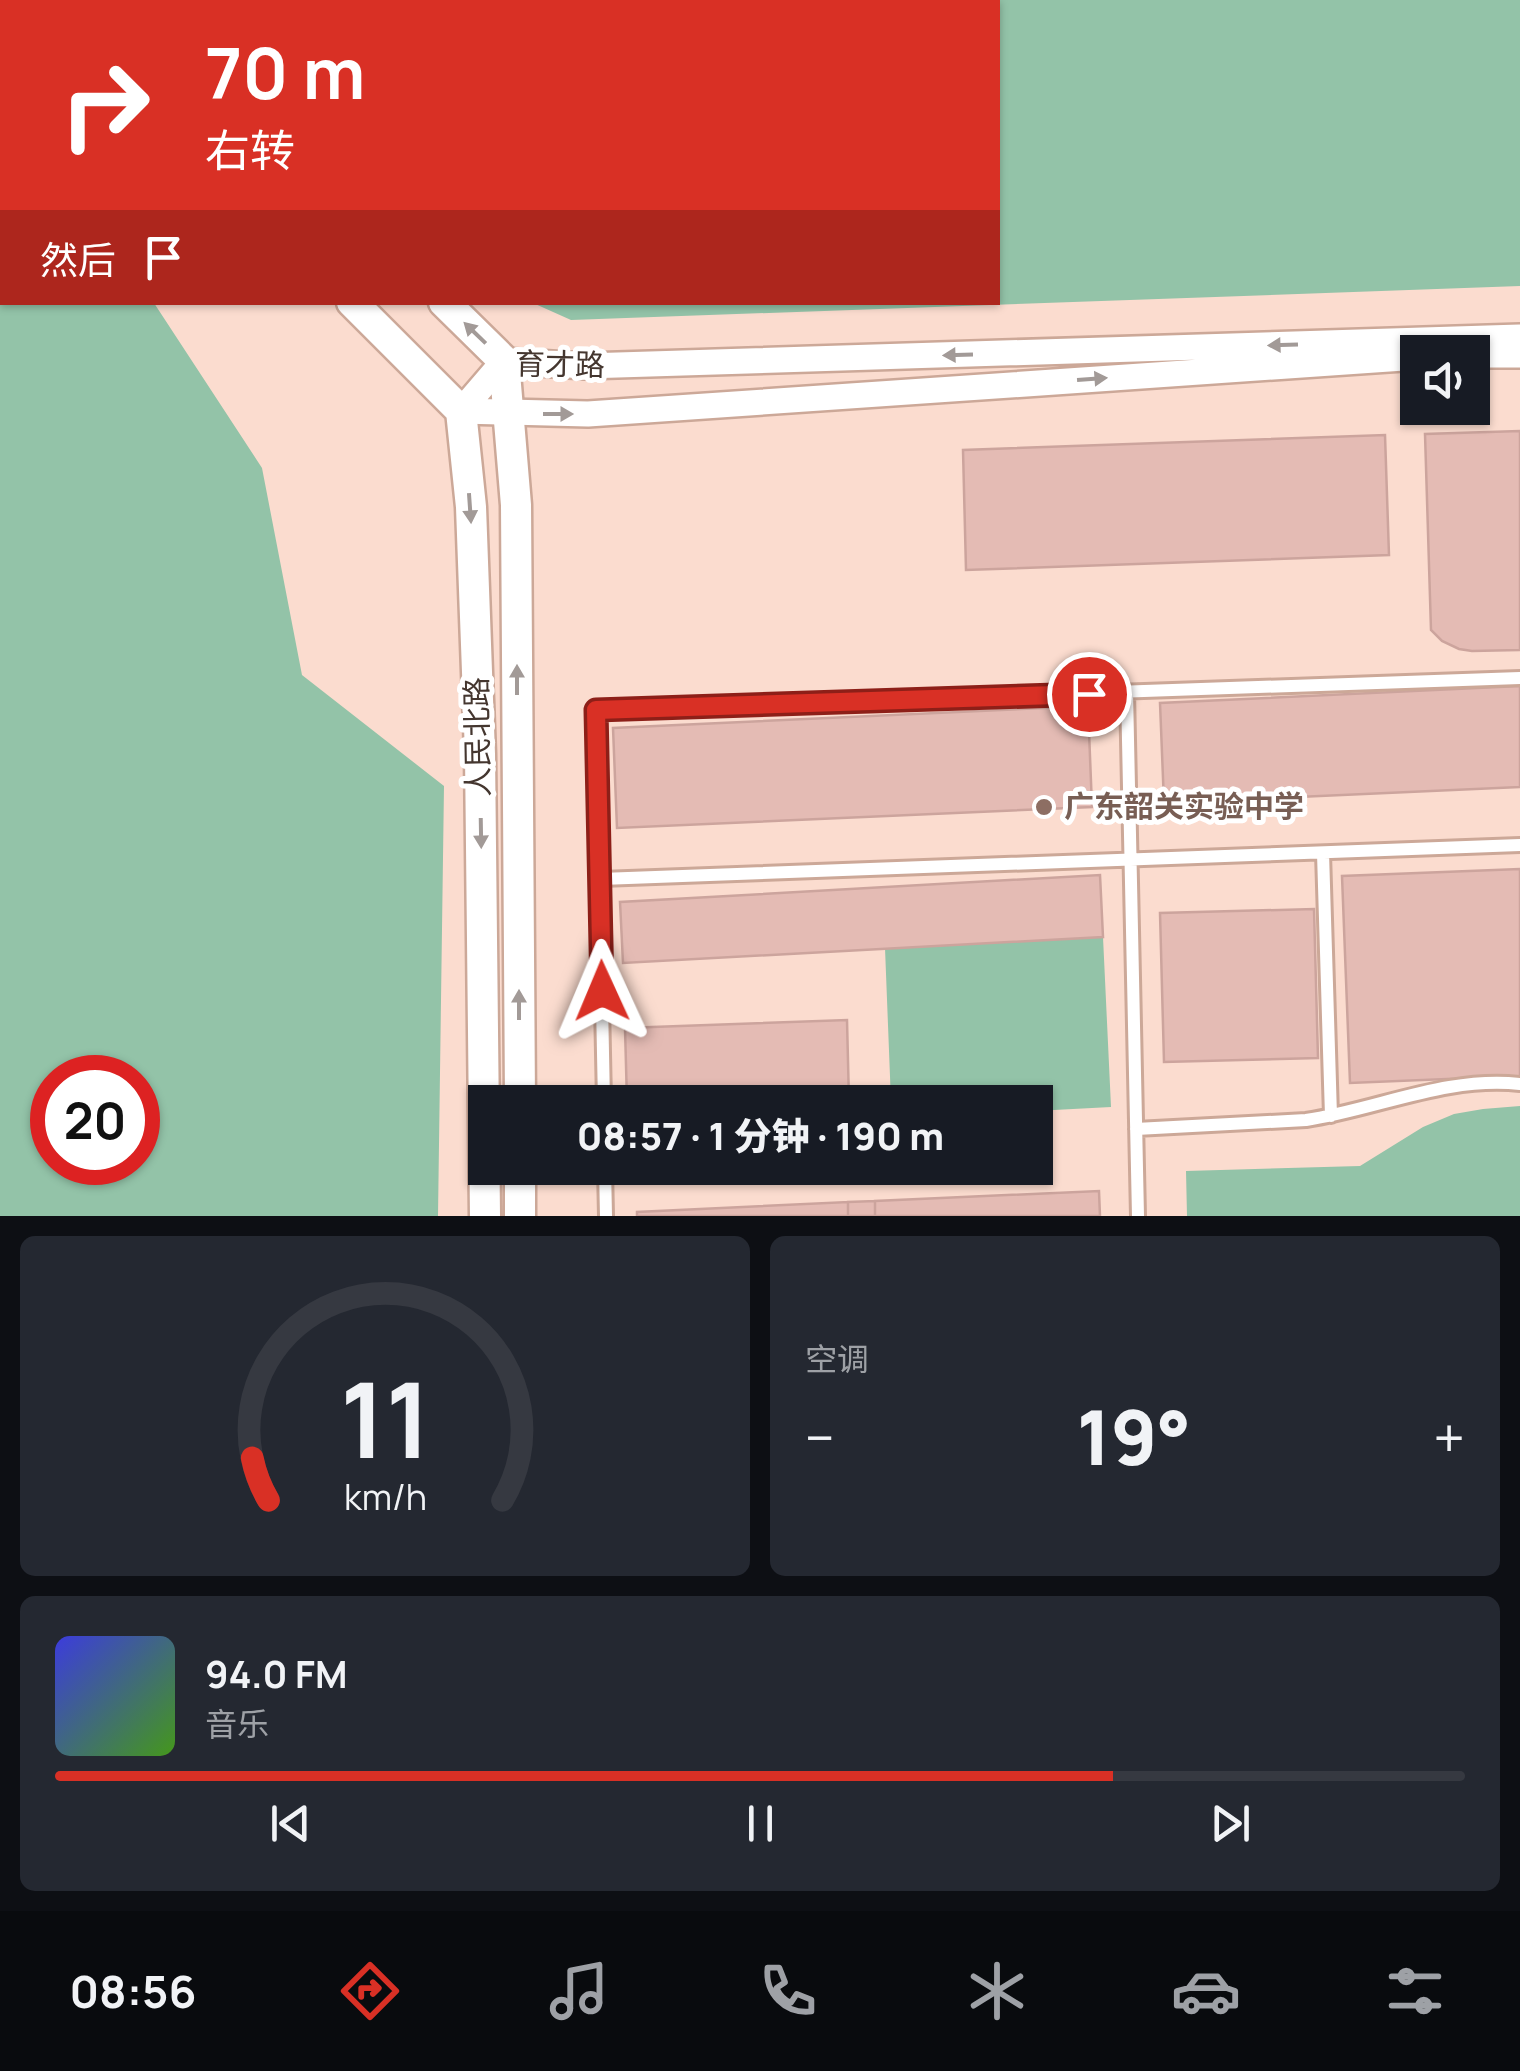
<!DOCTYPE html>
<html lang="zh">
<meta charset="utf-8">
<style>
:root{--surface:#171b24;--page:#242831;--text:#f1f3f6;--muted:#9ea1a6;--line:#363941;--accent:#d93025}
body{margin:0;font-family:Manrope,"Noto Sans SC",sans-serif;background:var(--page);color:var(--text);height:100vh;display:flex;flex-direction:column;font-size:38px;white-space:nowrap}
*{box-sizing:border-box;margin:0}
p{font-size:32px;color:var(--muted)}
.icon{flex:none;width:55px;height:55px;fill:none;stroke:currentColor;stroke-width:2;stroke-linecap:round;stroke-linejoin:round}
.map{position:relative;height:1216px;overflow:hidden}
.side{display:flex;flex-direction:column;gap:20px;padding:20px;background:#0d0f14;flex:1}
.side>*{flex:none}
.banner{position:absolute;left:0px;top:0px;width:1000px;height:305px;box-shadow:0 2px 8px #0004;background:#d93025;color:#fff;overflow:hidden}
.controls{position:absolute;left:1400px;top:335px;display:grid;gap:20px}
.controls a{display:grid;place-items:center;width:90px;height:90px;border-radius:0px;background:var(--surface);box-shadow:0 2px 8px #0004;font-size:50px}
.speed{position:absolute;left:30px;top:1055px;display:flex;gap:20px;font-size:50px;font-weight:700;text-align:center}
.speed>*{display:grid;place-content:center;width:130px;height:130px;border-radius:50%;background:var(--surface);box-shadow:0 2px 8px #0004;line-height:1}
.speed .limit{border:15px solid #d22;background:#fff;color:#111}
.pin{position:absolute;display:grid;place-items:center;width:85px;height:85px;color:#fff;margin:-42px;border:5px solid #fff;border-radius:50%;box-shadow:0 2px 10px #0007}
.me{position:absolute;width:110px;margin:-55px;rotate:359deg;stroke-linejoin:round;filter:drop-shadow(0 0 8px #0008)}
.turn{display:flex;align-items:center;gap:35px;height:210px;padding:0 40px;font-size:45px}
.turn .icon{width:130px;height:130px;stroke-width:2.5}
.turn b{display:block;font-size:70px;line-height:85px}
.then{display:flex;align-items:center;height:95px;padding:0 40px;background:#0003;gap:20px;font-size:38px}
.big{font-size:75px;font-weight:800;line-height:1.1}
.side .widget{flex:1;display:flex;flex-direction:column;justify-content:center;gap:15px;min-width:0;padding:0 35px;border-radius:15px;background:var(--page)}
.side .dial{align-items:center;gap:0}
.dial svg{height:260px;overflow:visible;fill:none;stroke:var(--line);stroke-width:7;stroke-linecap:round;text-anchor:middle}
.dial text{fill:var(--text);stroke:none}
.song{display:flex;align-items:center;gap:30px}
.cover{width:120px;height:120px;border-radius:15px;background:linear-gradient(135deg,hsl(240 70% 55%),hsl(100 70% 35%))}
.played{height:10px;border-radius:5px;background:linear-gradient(90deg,var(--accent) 75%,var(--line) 75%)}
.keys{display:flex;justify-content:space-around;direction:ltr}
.heat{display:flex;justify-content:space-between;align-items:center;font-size:55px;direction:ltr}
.side .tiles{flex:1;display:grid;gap:20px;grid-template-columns:1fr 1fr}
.widget:last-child{grid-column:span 2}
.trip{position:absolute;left:468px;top:1085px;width:585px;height:100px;border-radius:0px;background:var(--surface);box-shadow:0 2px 8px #0004;font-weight:800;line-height:100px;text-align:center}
.dock{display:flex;height:160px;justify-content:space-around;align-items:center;background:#090b0e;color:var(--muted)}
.dock .icon{width:70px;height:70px}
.dock .selected{color:var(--accent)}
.dock b{font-size:45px;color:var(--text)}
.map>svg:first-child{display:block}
</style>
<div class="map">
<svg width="1520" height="1216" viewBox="0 0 1520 1216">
<rect width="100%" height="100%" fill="#fbdccf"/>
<path fill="#93c3a8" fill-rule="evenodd" d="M199 0H1520V286L571 320 533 303 998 302V2H201Z
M2 159V302L154 303 262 468 302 675 444 786 438 1216H0V162ZM52 1078H138V1162H52Z
M1103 937 1111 1107 1035 1111V1102H891L885 948Z
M1520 1106V1216H1187L1186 1171 1360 1166 1423 1127 1454 1114 1483 1109Z"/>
<path fill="#e4bbb4" stroke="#cca49d" stroke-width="2.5" d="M1520 431V650L1472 651 1459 649 1442 641 1431 630 1425 434Z
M1385 435 1389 555 966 570 963 450Z
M1520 686V787L1164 803 1160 703Z
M1088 706 1092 807 617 828 613 728Z
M1520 869V1076L1350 1083 1342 876Z
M1100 875 1103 937 623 963 620 902Z
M1314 909 1318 1058 1164 1062 1160 913Z
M847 1020 849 1102H627L625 1028Z
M1099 1191 1100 1216H875V1201Z
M875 1201V1216H848V1202Z
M848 1202V1216H637V1212Z"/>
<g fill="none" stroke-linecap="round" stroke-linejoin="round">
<defs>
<path id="service" d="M1127 692 1138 1216
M1323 853 1331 1116
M601 879 1520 845
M604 1102 596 710 1520 678
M1136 1129 1306 1120C1378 1109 1446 1076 1520 1084
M605 1168 606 1216"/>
<path id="minor" d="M1472 355H1520
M461 411 504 361 585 366 1520 337
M461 411 588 414 1418 357"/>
<path id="tertiary" d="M50 0 53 2
M131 0 133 2
M352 302 461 411 471 507 480 754 485 1216
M444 302 504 361 516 505 520 1102
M520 1168V1216"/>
</defs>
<use href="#service" stroke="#cca898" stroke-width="18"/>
<use href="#minor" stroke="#cca898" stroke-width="30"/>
<use href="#tertiary" stroke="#cca898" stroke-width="35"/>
<use href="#service" stroke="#fff" stroke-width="12"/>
<use href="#minor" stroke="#fff" stroke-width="25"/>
<use href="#tertiary" stroke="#fff" stroke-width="30"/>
</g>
<defs><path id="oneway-solid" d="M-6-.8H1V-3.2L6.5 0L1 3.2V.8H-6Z" transform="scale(2.5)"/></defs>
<g fill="#a29a97">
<use href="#oneway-solid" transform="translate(475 333) rotate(-136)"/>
<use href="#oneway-solid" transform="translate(1283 345) rotate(178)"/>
<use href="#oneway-solid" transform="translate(958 355) rotate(178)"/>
<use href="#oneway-solid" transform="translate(1092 379) rotate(-4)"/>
<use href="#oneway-solid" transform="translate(558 414)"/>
<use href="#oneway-solid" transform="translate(470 508) rotate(86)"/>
<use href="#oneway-solid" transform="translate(517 680) rotate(-90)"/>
<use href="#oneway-solid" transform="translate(481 833) rotate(89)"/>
<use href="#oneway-solid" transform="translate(519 1005) rotate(-90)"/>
</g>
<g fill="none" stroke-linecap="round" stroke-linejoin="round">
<defs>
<path id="route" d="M602 991 596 710 1089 694"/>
</defs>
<use href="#route" stroke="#8d1f18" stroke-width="25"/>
<use href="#route" stroke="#d93025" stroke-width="18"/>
</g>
<circle fill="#8d6e63" stroke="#fff" stroke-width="4" cx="1044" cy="807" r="10"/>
<g text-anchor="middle" stroke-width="10" stroke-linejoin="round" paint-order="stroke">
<g font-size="30" fill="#44362f" stroke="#fff">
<text transform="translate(560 365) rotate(1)" y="10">育才路</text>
<text transform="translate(478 737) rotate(-91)" y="10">人民北路</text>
</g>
<g font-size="30" font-weight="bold" fill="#785e54" stroke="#fff" text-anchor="start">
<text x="1064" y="817">广东韶关实验中学</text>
</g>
</g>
</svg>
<div class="controls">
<a><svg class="icon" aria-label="sound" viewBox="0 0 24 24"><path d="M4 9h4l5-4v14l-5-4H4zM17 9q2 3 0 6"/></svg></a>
</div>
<div class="speed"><div class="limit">20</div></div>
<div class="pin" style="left:1089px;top:694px;background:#d93025"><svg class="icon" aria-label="arrive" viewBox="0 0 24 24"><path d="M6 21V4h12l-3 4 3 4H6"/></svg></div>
<svg class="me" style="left:602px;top:991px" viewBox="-20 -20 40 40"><path d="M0-17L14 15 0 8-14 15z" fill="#d93025" stroke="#fff" stroke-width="4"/></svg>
<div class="trip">08:57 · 1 分钟 · 190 m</div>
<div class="banner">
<div class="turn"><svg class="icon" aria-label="right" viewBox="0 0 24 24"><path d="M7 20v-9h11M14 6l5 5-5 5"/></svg><div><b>70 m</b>右转</div></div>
<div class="then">然后<svg class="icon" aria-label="arrive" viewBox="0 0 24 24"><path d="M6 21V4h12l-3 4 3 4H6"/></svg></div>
</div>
</div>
<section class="side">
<div class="tiles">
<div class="widget dial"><svg viewBox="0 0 100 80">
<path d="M14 69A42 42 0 1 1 86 69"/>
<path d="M14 69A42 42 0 0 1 9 56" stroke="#d93025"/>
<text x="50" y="56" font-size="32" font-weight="700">11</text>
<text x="50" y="72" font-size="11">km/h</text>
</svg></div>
<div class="widget"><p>空调</p>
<div class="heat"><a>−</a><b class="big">19°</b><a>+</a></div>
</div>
<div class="widget">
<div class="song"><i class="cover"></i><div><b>94.0 FM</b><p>音乐</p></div></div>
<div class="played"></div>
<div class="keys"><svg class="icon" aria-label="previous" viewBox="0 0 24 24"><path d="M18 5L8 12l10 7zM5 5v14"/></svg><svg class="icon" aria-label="pause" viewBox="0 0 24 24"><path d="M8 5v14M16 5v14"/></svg><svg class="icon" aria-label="next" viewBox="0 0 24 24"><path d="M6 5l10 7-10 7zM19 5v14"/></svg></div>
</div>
</div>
</section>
<nav class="dock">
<b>08:56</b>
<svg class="icon selected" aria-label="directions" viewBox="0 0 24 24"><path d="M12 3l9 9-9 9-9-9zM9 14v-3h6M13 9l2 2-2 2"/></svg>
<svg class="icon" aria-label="music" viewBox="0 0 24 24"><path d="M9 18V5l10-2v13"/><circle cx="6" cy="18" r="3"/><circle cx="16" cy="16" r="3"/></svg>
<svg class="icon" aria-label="phone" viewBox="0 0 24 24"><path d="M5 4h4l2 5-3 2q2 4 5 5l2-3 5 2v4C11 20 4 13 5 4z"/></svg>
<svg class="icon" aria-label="climate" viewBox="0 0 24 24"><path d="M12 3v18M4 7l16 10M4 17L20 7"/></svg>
<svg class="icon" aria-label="car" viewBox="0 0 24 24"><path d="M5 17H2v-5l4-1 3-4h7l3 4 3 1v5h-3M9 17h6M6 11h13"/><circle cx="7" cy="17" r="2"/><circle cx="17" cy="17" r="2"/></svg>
<svg class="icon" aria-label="filters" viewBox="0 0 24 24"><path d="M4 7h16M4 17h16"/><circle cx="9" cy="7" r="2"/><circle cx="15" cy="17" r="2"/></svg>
</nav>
